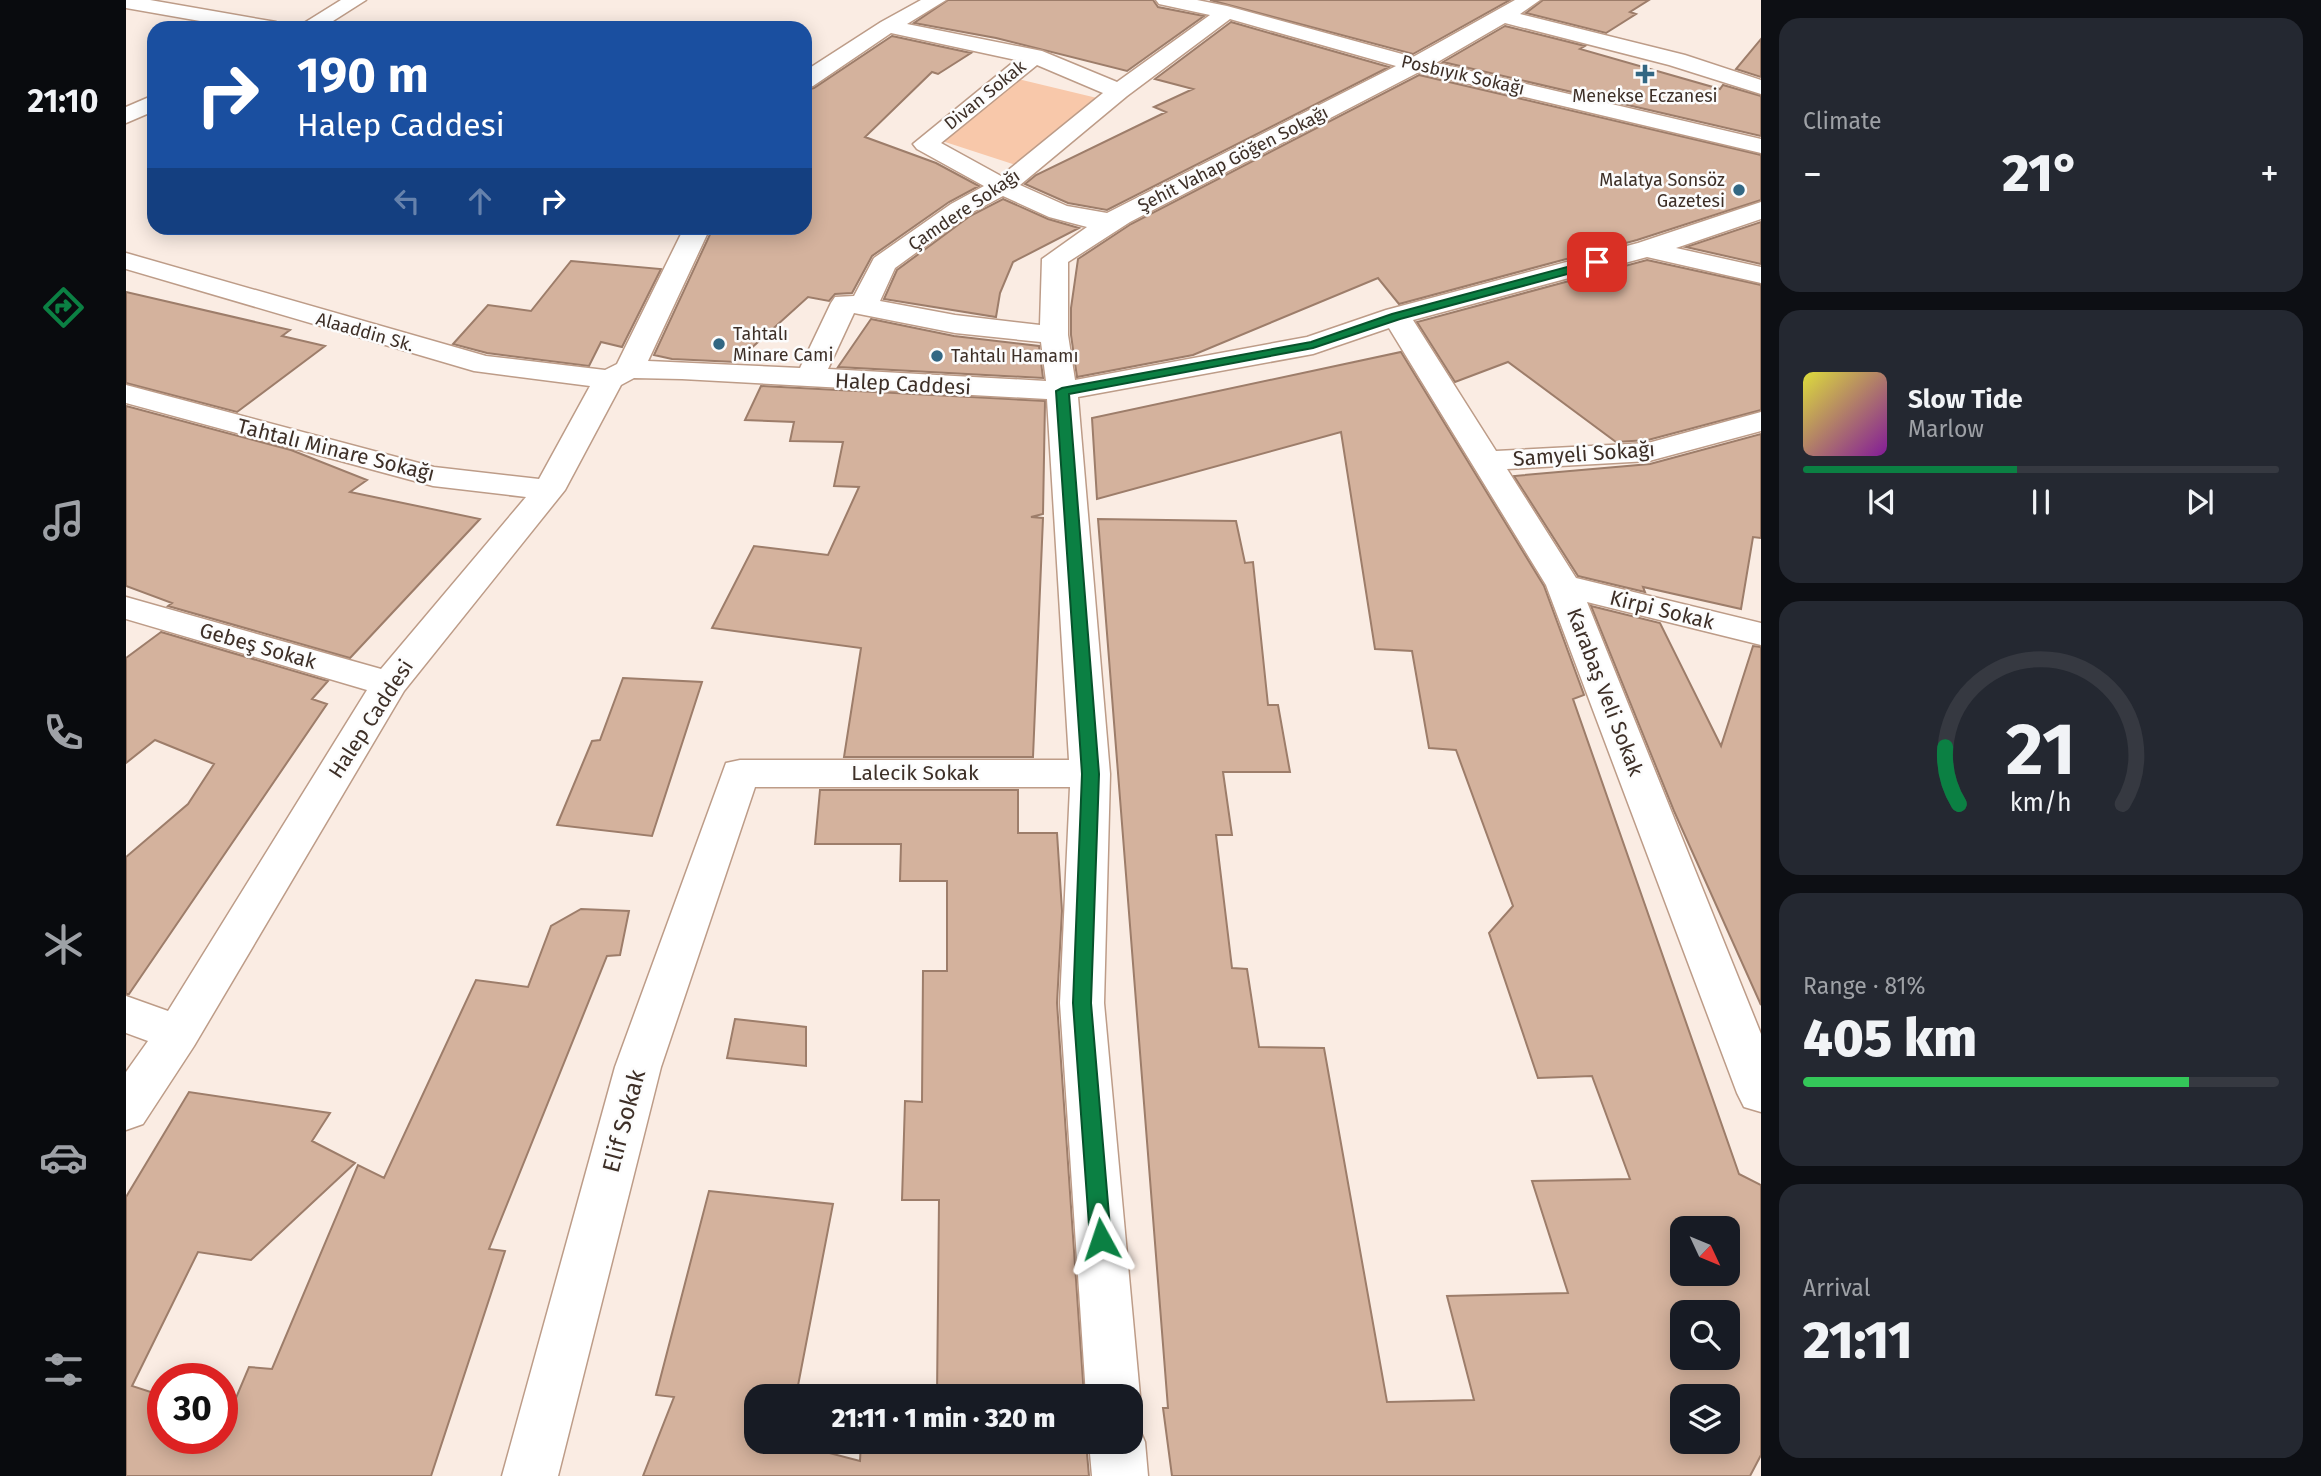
<!DOCTYPE html>
<meta charset="utf-8">
<style>
:root{--surface:#171b24;--page:#242831;--text:#f1f3f6;--muted:#9ea1a6;--line:#363941;--accent:#0b8043}
body{margin:0;font-family:"Fira Sans",sans-serif;background:var(--page);color:var(--text);height:100vh;display:flex;flex-direction:column;font-size:26px;white-space:nowrap}
*{box-sizing:border-box;margin:0}
p{font-size:23px;color:var(--muted)}
.icon{flex:none;width:38px;height:38px;fill:none;stroke:currentColor;stroke-width:2;stroke-linecap:round;stroke-linejoin:round}
.map{position:relative;flex:1;overflow:hidden}
.details{display:flex;flex-direction:column;gap:18px;padding:18px;background:#0d0f14;width:560px}
.details>*{flex:none}
.banner{position:absolute;left:21px;top:21px;width:665px;height:214px;border-radius:21px;box-shadow:0 4px 18px #0003;background:#1a4fa0;color:#fff;overflow:hidden}
.needle{width:46px;rotate:134deg}
.buttons{position:absolute;left:1544px;top:1216px;display:grid;gap:14px}
.buttons a{display:grid;place-items:center;width:70px;height:70px;border-radius:14px;background:var(--surface);box-shadow:0 4px 18px #0003;font-size:35px}
.speed{position:absolute;left:21px;top:1363px;display:flex;gap:14px;font-size:35px;font-weight:700;text-align:center}
.speed>*{display:grid;place-content:center;width:91px;height:91px;border-radius:50%;background:var(--surface);box-shadow:0 4px 18px #0003;line-height:1}
.speed .limit{border:10px solid #d22;background:#fff;color:#111}
.pin{position:absolute;display:grid;place-items:center;width:60px;height:60px;color:#fff;margin:-30px;border-radius:14px;box-shadow:0 4px 10px #0006}
.me{position:absolute;width:77px;margin:-38px;rotate:355deg;stroke-linejoin:round;filter:drop-shadow(0 0 5px #0008)}
.turn{display:flex;align-items:center;gap:24px;height:147px;padding:0 35px;font-size:32px}
.turn .icon{width:91px;height:91px;stroke-width:2.5}
.turn b{display:block;font-size:49px;line-height:60px}
.lanes{display:flex;align-items:center;height:66px;padding:0 35px;background:#0003;justify-content:center;gap:35px;direction:ltr}
.lanes .off{opacity:.35}
.big{font-size:52px;font-weight:800;line-height:1.1}
.details .widget{flex:1;display:flex;flex-direction:column;justify-content:center;gap:10px;min-width:0;padding:0 24px;border-radius:21px;background:var(--page)}
.details .dial{align-items:center;gap:0}
.dial svg{height:182px;overflow:visible;fill:none;stroke:var(--line);stroke-width:7;stroke-linecap:round;text-anchor:middle}
.dial text{fill:var(--text);stroke:none}
.song{display:flex;align-items:center;gap:21px}
.cover{width:84px;height:84px;border-radius:10px;background:linear-gradient(135deg,hsl(60 70% 55%),hsl(290 70% 35%))}
.played{height:7px;border-radius:4px;background:linear-gradient(90deg,var(--accent) 45%,var(--line) 45%)}
.keys{display:flex;justify-content:space-around;direction:ltr}
.heat{display:flex;justify-content:space-between;align-items:center;font-size:38px;direction:ltr}
.charge{height:10px;border-radius:5px;background:linear-gradient(90deg,#34c759 81%,var(--line) 0)}
.trip{position:absolute;left:618px;top:1384px;width:399px;height:70px;border-radius:21px;background:var(--surface);box-shadow:0 4px 18px #0003;font-weight:800;line-height:70px;text-align:center}
main{display:flex;flex:1;min-height:0}
.tabs{display:flex;flex-direction:column;width:126px;justify-content:space-around;align-items:center;background:#090b0e;color:var(--muted)}
.tabs .icon{width:49px;height:49px}
.tabs .active{color:var(--accent)}
.tabs b{font-size:32px;color:var(--text)}
.map>svg:first-child{display:block}
</style>
<main>
<nav class="tabs">
<b>21:10</b>
<svg class="icon active" aria-label="directions" viewBox="0 0 24 24"><path d="M12 3l9 9-9 9-9-9zM9 14v-3h6M13 9l2 2-2 2"/></svg>
<svg class="icon" aria-label="music" viewBox="0 0 24 24"><path d="M9 18V5l10-2v13"/><circle cx="6" cy="18" r="3"/><circle cx="16" cy="16" r="3"/></svg>
<svg class="icon" aria-label="phone" viewBox="0 0 24 24"><path d="M5 4h4l2 5-3 2q2 4 5 5l2-3 5 2v4C11 20 4 13 5 4z"/></svg>
<svg class="icon" aria-label="climate" viewBox="0 0 24 24"><path d="M12 3v18M4 7l16 10M4 17L20 7"/></svg>
<svg class="icon" aria-label="car" viewBox="0 0 24 24"><path d="M5 17H2v-5l4-1 3-4h7l3 4 3 1v5h-3M9 17h6M6 11h13"/><circle cx="7" cy="17" r="2"/><circle cx="17" cy="17" r="2"/></svg>
<svg class="icon" aria-label="filters" viewBox="0 0 24 24"><path d="M4 7h16M4 17h16"/><circle cx="9" cy="7" r="2"/><circle cx="15" cy="17" r="2"/></svg>
</nav>
<div class="map">
<svg width="1635" height="1476" viewBox="0 0 1635 1476">
<rect width="100%" height="100%" fill="#faece3"/>
<path fill="#f8c8aa" d="M892 79 971 98 893 166 813 140Z"/>
<path fill="#d4b29d" stroke="#9d7d6a" stroke-width="2" fill-rule="evenodd" d="M822 0H1027L1032 7 1078 16 1001 71 870 38 788 23Z
M1084 0H1384L1287 54Z
M1417 0H1523L1504 12 1510 14 1480 33 1400 13Z
M1105 22 1263 67 981 210 942 203 899 184 910 175 1040 112 1028 107 1067 89 1029 79Z
M1379 26 1459 46 1454 49 1594 89 1597 85 1635 96V136L1317 62Z
M766 36 845 53 812 74 806 72 739 137 810 163 853 186 823 202 746 256 726 293 709 294 703 301 682 297 610 362 546 359 528 355 587 228H679V90L688 88Z
M1635 39V77L1610 69Z
M1293 75 1635 155V200L1511 240 1273 304 1252 278 1067 355 951 377 945 335V308L952 259 1005 224Z
M877 199 922 219 953 228 887 262 874 293 870 317 758 299 771 270 844 216Z
M1635 222V264L1560 247Z
M1521 260 1635 285V410L1522 440 1490 442 1382 362 1329 382 1291 322Z
M445 261 535 269 496 347 475 342 463 366 361 353 327 344 362 305 405 311Z
M0 292 164 330 156 336 199 346 111 412 0 383Z
M745 319 828 336 913 346 917 378 712 367Z
M1275 352 1418 586 1458 695 1447 699 1613 1174 1635 1185V1455L1624 1476H1046L1037 1408H1042L972 519 1110 521 1119 563 1127 562 1142 705H1152L1164 772H1097L1106 835H1090L1106 968 1121 969 1133 1047 1198 1048 1261 1402 1348 1400 1321 1296 1442 1293 1406 1181 1504 1179 1466 1076 1412 1078 1363 933 1387 906 1330 750 1303 748 1286 651 1249 649 1215 432 971 499 966 418ZM1556 1228H1601V1274H1556ZM1556 1312H1601V1358H1556ZM1556 1396H1601V1442H1556Z
M635 386 919 401 917 514 905 517 917 518 907 757H718L735 648 586 628 628 546 702 555 733 487 708 486 717 442 664 441 668 422 619 420Z
M0 406 165 450 241 480 224 492 354 519 224 658 42 606 46 603 0 586Z
M1635 434V538L1627 537 1615 609 1517 587 1519 592 1452 576 1388 476 1524 464Z
M1465 606 1534 623 1595 746 1627 646 1635 647V1005L1548 811Z
M35 632 202 681 186 699 201 704 3 994H0V857L62 804 88 764 29 740 0 763V658Z
M497 678 576 682 526 836 431 825 466 741 474 740Z
M694 790H892V833H931L936 911 931 1003 958 1396H811L813 1200H776L779 1101 796 1102 797 971H821V881H774L775 844H689Z
M455 909 503 911 494 955 481 956 363 1249 379 1251 305 1476H0V1197L63 1092 204 1113 186 1141 229 1163 125 1260 72 1252 6 1386 37 1396V1438H96V1431L123 1367 146 1369 232 1165 258 1178 350 980 402 987 425 926Z
M609 1019 680 1027V1066L601 1058Z
M583 1191 707 1204 670 1396H630V1442H661L734 1461 735 1442H960L963 1476H517L548 1397 530 1395Z"/>
<g fill="none" stroke-linecap="round" stroke-linejoin="round">
<defs>
<path id="minor" d="M0 0H24L150 22 161 28H114L0 8Z
M215 0H240L196 28H170Z
M795 0H820L781 24 916 51 991 82 1084 15 1033 4 1030 0H1071L1101 6 1287 57 1389 0H1414L1394 14 1559 55 1635 80V94L1543 65 1379 23 1310 63 1635 139V153L1293 72 1004 222 942 262V335L949 380 1181 337 1260 310 1512 243 1635 202V219L1550 248 1635 267V283L1521 257 1287 320 1370 451 1522 443 1635 412V431L1523 461 1381 469 1450 578 1635 623V645L1461 602 1635 1034V1112L1618 1107 1611 1093 1420 585 1263 328 1187 354 952 397 984 774 978 1003 1014 1396 1006 1414 1004 1396H960L934 1003 944 787H629L535 1067 432 1476H376L489 1067 600 763 614 760H943L921 399 556 379 508 378 495 385 439 490 278 691 68 1046 17 1124 0 1130V1072L22 1041 0 1033V996L42 1011 241 690 0 619V597L255 669 400 497 307 486 0 403V385L308 467 413 479 464 386 348 371 0 269V253L360 356 479 370 491 364 558 228H584L522 361 674 368 705 303 709 297 728 296 748 258 825 204 858 186 791 149 787 144 890 60 765 33 687 86 679 88V71L755 22ZM1104 19 1270 66 981 213 941 206 894 185 1001 96ZM911 65 977 93 875 176 815 143ZM877 196 923 217 961 227 916 259 914 325 829 315 754 301 769 268 843 214ZM728 313 829 333 915 342 920 381 702 369Z
M28 95V111L0 123V107Z
M1004 1420 1011 1423 1019 1442 1022 1476H966L963 1442H1004Z"/>
</defs>
<use href="#minor" stroke="#bd9c88" stroke-width="3"/>
<use href="#minor" fill="#fff" fill-rule="evenodd"/>
</g>
<path fill="#0b8043" stroke="#07532c" stroke-width="2" d="M1471 259 1476 262 1475 265 1274 319 1187 348 943 394 973 774 965 1003 985 1239 982 1246 975 1248 968 1246 964 1239 947 1003 956 774 930 391 936 388 1185 342 1266 314Z"/>
<g fill="#326783" stroke="#fcfcfc" stroke-width="2.5">
<path d="M1515.5 63.5h7v7h7v7h-7v7h-7v-7h-7v-7h7z"/>
<circle cx="1613" cy="190" r="7"/>
<circle cx="593" cy="344" r="7"/>
<circle cx="811" cy="356" r="7"/>
</g>
<g text-anchor="middle" stroke-width="5" stroke-linejoin="round" paint-order="stroke">
<g font-size="18" fill="#3d2f27" stroke="#fcfcfc">
<text transform="translate(1337 75) rotate(13)" y="6">Posbıyık Sokağı</text>
<text transform="translate(859 95) rotate(-39)" y="6">Divan Sokak</text>
<text transform="translate(1107 159) rotate(-27)" y="6">Şehit Vahap Göğen Sokağı</text>
<text transform="translate(838 210) rotate(-34)" y="6">Çamdere Sokağı</text>
<text transform="translate(239 332) rotate(16)" y="6">Alaaddin Sk.</text>
</g>
<g font-size="18" fill="#3d2f27" stroke="#fcfcfc" text-anchor="start">
<text x="1519" y="102" text-anchor="middle">Menekse Eczanesi</text>
<text x="1599" y="186" text-anchor="end">Malatya Sonsöz<tspan x="1599" dy="21">Gazetesi</tspan></text>
<text x="607" y="340">Tahtalı<tspan x="607" dy="21">Minare Cami</tspan></text>
<text x="825" y="362">Tahtalı Hamamı</text>
</g>
<g font-size="21" fill="#3d2f27" stroke="#fcfcfc">
<text transform="translate(777 384) rotate(3)" y="7">Halep Caddesi</text>
<text transform="translate(210 450) rotate(14)" y="7">Tahtalı Minare Sokağı</text>
<text transform="translate(1458 454) rotate(-4)" y="7">Samyeli Sokağı</text>
<text transform="translate(1536 610) rotate(14)" y="7">Kirpi Sokak</text>
<text transform="translate(132 646) rotate(16)" y="7">Gebeş Sokak</text>
<text transform="translate(1479 692) rotate(69)" y="7">Karabaş Veli Sokak</text>
<text transform="translate(245 719) rotate(-57)" y="7">Halep Caddesi</text>
<text x="789" y="780">Lalecik Sokak</text>
</g>
<g font-size="24" fill="#3d2f27" stroke="#fcfcfc">
<text transform="translate(498 1121) rotate(-75)" y="8">Elif Sokak</text>
</g>
</g>
</svg>
<div class="buttons">
<a><svg class="needle" viewBox="-14 -14 28 28"><path d="M0-13l5 13h-10z" fill="#e53935"/><path d="M0 13l5-13h-10z" fill="#9ea1a6"/></svg></a>
<a><svg class="icon" aria-label="search" viewBox="0 0 24 24"><circle cx="10" cy="10" r="6"/><path d="M15 15l6 6"/></svg></a>
<a><svg class="icon" aria-label="layers" viewBox="0 0 24 24"><path d="M12 4l9 5-9 5-9-5zM3 14l9 5 9-5"/></svg></a>
</div>
<div class="speed"><div class="limit">30</div></div>
<div class="pin" style="left:1471px;top:262px;background:#d93025"><svg class="icon" aria-label="arrive" viewBox="0 0 24 24"><path d="M6 21V4h12l-3 4 3 4H6"/></svg></div>
<svg class="me" style="left:975px;top:1239px" viewBox="-20 -20 40 40"><path d="M0-17L14 15 0 8-14 15z" fill="#0b8043" stroke="#fff" stroke-width="4"/></svg>
<div class="trip">21:11 · 1 min · 320 m</div>
<div class="banner">
<div class="turn"><svg class="icon" aria-label="right" viewBox="0 0 24 24"><path d="M7 20v-9h11M14 6l5 5-5 5"/></svg><div><b>190 m</b>Halep Caddesi</div></div>
<div class="lanes"><svg class="icon off" aria-label="left" viewBox="0 0 24 24"><path d="M17 20v-9H6M10 6l-5 5 5 5"/></svg><svg class="icon off" aria-label="ahead" viewBox="0 0 24 24"><path d="M12 20V5M6 11l6-6 6 6"/></svg><svg class="icon" aria-label="right" viewBox="0 0 24 24"><path d="M7 20v-9h11M14 6l5 5-5 5"/></svg></div>
</div>
</div>
<section class="details">
<div class="widget"><p>Climate</p>
<div class="heat"><a>−</a><b class="big">21°</b><a>+</a></div>
</div>
<div class="widget">
<div class="song"><i class="cover"></i><div><b>Slow Tide</b><p>Marlow</p></div></div>
<div class="played"></div>
<div class="keys"><svg class="icon" aria-label="previous" viewBox="0 0 24 24"><path d="M18 5L8 12l10 7zM5 5v14"/></svg><svg class="icon" aria-label="pause" viewBox="0 0 24 24"><path d="M8 5v14M16 5v14"/></svg><svg class="icon" aria-label="next" viewBox="0 0 24 24"><path d="M6 5l10 7-10 7zM19 5v14"/></svg></div>
</div>
<div class="widget dial"><svg viewBox="0 0 100 80">
<path d="M14 69A42 42 0 1 1 86 69"/>
<path d="M14 69A42 42 0 0 1 8 44" stroke="#0b8043"/>
<text x="50" y="56" font-size="32" font-weight="700">21</text>
<text x="50" y="72" font-size="11">km/h</text>
</svg></div>
<div class="widget"><p>Range · 81%</p><b class="big">405 km</b><div class="charge"></div></div>
<div class="widget"><p>Arrival</p><b class="big">21:11</b></div>
</section>
</main>
